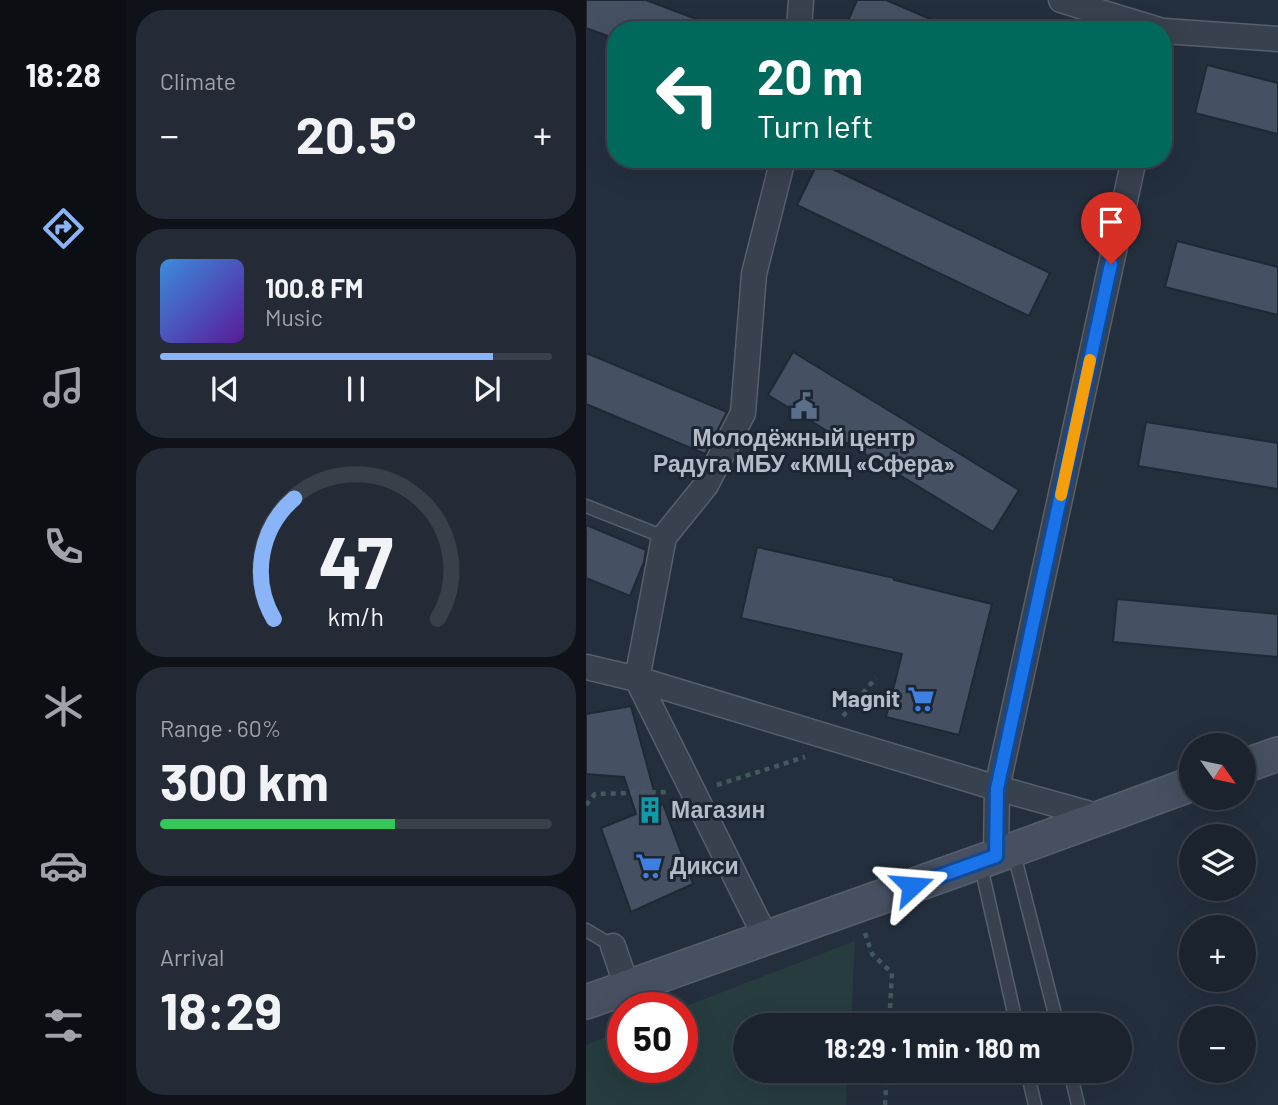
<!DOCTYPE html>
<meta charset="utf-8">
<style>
:root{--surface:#1b232e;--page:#242b36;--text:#f1f3f6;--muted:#a0a4aa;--line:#39404a;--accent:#8ab4f8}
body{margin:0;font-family:Barlow,sans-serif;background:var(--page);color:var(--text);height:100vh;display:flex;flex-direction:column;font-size:26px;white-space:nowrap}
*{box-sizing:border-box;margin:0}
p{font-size:23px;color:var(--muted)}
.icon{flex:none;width:38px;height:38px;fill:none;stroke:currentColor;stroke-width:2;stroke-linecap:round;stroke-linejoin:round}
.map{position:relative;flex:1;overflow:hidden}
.panel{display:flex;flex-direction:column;gap:10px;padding:10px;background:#0f1319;width:460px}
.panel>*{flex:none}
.guide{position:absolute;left:21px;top:21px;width:565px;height:147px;border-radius:28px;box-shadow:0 7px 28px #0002,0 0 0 2px var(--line);background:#00695c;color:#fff;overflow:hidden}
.needle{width:46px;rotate:123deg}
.fabs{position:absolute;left:593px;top:733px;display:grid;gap:14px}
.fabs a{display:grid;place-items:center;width:77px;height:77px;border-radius:50%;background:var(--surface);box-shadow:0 7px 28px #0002,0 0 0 2px var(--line);font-size:35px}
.speed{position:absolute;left:21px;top:992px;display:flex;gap:14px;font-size:35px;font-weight:700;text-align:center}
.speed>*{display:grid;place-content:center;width:91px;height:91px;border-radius:50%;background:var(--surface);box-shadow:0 7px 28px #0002,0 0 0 2px var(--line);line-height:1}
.speed .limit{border:10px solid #d22;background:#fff;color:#111}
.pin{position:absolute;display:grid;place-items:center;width:60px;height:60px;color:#fff;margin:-72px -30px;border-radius:50% 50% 50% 0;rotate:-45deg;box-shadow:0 0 7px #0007}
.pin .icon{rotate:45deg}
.me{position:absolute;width:77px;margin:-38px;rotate:71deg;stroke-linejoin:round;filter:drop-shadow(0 0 5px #0008)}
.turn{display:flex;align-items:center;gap:24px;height:147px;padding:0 35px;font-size:32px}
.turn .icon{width:91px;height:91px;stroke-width:2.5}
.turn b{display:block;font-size:49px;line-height:60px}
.big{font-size:52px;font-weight:700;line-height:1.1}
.panel .card{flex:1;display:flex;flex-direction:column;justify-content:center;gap:10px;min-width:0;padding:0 24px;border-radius:28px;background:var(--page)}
.panel .dial{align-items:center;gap:0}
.dial svg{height:182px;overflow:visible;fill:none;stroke:var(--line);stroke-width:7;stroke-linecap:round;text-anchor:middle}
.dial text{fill:var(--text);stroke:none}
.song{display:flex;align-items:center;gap:21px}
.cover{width:84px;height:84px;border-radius:10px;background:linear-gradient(135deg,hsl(210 70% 55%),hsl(270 70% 35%))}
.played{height:7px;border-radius:4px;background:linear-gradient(90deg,var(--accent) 85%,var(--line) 85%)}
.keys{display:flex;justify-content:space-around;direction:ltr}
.heat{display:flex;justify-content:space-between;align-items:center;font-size:38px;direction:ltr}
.charge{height:10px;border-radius:5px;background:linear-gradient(90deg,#34c759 60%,var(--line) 0)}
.trip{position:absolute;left:147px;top:1013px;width:399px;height:70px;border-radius:35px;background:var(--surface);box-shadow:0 7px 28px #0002,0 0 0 2px var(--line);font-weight:700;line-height:70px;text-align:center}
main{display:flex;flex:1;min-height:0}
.tabs{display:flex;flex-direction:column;width:126px;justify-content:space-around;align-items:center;background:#0b0e12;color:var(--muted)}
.tabs .icon{width:49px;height:49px}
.tabs .current{color:var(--accent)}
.tabs b{font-size:32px;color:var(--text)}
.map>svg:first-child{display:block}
</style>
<main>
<nav class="tabs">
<b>18:28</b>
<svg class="icon current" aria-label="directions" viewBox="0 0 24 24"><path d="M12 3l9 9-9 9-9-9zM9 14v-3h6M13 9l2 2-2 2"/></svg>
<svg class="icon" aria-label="music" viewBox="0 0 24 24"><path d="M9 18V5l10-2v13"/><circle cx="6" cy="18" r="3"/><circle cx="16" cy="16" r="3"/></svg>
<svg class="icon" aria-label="phone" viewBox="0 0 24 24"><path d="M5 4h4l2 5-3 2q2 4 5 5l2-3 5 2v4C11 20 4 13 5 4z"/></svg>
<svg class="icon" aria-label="climate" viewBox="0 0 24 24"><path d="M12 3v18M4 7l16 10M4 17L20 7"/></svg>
<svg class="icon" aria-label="car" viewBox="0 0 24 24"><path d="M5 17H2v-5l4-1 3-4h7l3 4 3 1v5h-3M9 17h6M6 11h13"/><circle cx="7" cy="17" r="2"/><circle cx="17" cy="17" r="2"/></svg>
<svg class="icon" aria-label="filters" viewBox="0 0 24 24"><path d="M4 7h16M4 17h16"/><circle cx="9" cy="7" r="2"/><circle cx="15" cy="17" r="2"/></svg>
</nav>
<section class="panel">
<div class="card"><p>Climate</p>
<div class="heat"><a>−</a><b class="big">20.5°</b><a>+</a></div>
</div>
<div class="card">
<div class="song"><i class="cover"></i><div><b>100.8 FM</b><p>Music</p></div></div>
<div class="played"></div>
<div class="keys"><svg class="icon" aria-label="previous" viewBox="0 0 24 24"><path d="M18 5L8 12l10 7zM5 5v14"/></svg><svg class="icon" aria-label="pause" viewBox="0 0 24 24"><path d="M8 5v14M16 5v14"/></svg><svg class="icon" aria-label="next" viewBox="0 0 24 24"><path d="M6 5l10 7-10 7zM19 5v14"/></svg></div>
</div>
<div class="card dial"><svg viewBox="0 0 100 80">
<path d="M14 69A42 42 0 1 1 86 69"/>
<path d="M14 69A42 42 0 0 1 23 16" stroke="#8ab4f8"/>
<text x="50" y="56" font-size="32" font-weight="700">47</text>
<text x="50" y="72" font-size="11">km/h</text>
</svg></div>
<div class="card"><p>Range · 60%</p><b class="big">300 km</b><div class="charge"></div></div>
<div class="card"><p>Arrival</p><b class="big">18:29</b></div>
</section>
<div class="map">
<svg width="692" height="1105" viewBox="0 0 692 1105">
<rect width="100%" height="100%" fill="#242f3e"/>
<path fill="#263c3f" d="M269 941 265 1025 159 1026V1071H262L260 1105H0V1045L37 1030V1068H96V1008H95Z"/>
<path fill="#455162" stroke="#1f2835" stroke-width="2" d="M0 0H60L134 28V30H30V39L0 28Z
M271 0H300L370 30H258Z
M621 65 692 83V134L609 113Z
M232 162 464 273 443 316 211 205Z
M591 241 692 267V315L579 287Z
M207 352 433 490 407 532 182 395Z
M0 353 141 412 119 454 0 404Z
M560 422 692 443V489L552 466Z
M0 525 60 550 58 562 44 596 0 578Z
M171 547 308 578V580L406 604 373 735 300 717 316 654 155 618Z
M531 599 692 614V657L527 642Z
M45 706 72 806 77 804 107 884 45 912 15 828 50 814 38 777 0 774V714Z"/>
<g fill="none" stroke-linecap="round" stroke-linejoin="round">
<defs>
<path id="service" d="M0 506 78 537
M427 850 472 1026
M394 862 431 1026
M0 930 27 946
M441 1071 449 1105
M484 1071 492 1105"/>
<path id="minor" d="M475 0 573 30
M213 30 215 0
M578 31 692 39
M0 667 51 679 411 788 515 817
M410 856 411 788 548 159
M180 938 51 679 78 537 120 485 157 413 168 274 197 159
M27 946 41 987"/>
<path id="secondary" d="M658 766 692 754
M0 1002 410 856 606 784"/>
</defs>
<use href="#service" stroke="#565f6c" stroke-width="15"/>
<use href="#minor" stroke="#565f6c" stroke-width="27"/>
<use href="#secondary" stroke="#565f6c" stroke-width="36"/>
<path stroke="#44595c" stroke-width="4.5" stroke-dasharray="5 5" stroke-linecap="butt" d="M257 716 290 678
M131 785 219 757
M0 805 9 794 81 792
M279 933 286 954 306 973 303 1026
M299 1105 301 1071"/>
<use href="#service" stroke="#38414e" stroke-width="12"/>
<use href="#minor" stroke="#38414e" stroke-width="24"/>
<use href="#secondary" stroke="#465061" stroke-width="33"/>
</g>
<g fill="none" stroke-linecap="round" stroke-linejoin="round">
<defs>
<path id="route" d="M326 886 410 856 411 789 525 264"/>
</defs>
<use href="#route" stroke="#114b97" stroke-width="18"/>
<use href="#route" stroke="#1a73e8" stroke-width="12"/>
<path stroke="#f59e0b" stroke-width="12" d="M475 495 504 360"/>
</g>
<defs>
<symbol id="civic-bare" viewBox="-9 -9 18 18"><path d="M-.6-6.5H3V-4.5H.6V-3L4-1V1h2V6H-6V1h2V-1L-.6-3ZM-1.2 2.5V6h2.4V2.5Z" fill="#5c6f8a" stroke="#1d2633" stroke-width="2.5" paint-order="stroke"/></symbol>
<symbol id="supermarket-bare" viewBox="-9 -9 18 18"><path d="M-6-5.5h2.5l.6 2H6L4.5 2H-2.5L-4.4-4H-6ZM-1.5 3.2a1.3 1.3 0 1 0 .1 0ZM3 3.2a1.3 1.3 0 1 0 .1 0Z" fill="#3f7fe0" stroke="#1d2633" stroke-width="2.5" paint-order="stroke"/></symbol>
<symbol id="building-bare" viewBox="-9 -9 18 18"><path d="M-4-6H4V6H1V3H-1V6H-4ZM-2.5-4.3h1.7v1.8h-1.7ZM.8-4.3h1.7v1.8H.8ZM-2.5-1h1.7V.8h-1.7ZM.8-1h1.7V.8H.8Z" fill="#0f9aa8" stroke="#1d2633" stroke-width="2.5" paint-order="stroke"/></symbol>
</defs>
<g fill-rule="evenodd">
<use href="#civic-bare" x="199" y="387" width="38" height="38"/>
<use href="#supermarket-bare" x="316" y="680" width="38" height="38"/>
<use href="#building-bare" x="45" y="791" width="38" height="38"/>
<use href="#supermarket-bare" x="44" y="847" width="38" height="38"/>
</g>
<g text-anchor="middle" stroke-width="6" stroke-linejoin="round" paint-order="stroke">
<g font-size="23" font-weight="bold" fill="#b4bcc9" stroke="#1d2633" text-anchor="start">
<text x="218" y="446" text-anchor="middle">Молодёжный центр<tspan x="218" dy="26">Радуга МБУ «КМЦ «Сфера»</tspan></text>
<text x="314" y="707" text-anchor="end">Magnit</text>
<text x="85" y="818">Магазин</text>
<text x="84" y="874">Дикси</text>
</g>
</g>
</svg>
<div class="fabs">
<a><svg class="needle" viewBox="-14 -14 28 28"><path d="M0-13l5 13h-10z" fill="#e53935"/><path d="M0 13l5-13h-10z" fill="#a0a4aa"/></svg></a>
<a><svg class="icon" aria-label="layers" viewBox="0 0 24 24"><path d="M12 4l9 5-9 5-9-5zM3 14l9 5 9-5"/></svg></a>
<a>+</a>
<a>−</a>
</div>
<div class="speed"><div class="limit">50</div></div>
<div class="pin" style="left:525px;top:264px;background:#d93025"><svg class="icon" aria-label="arrive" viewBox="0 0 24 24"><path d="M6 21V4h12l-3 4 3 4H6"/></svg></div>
<svg class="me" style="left:326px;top:886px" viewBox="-20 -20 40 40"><path d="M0-17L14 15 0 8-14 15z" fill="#1a73e8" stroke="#fff" stroke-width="4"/></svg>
<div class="trip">18:29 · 1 min · 180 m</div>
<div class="guide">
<div class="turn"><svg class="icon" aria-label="left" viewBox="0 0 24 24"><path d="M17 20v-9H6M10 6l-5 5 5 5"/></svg><div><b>20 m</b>Turn left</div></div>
</div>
</div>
</main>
